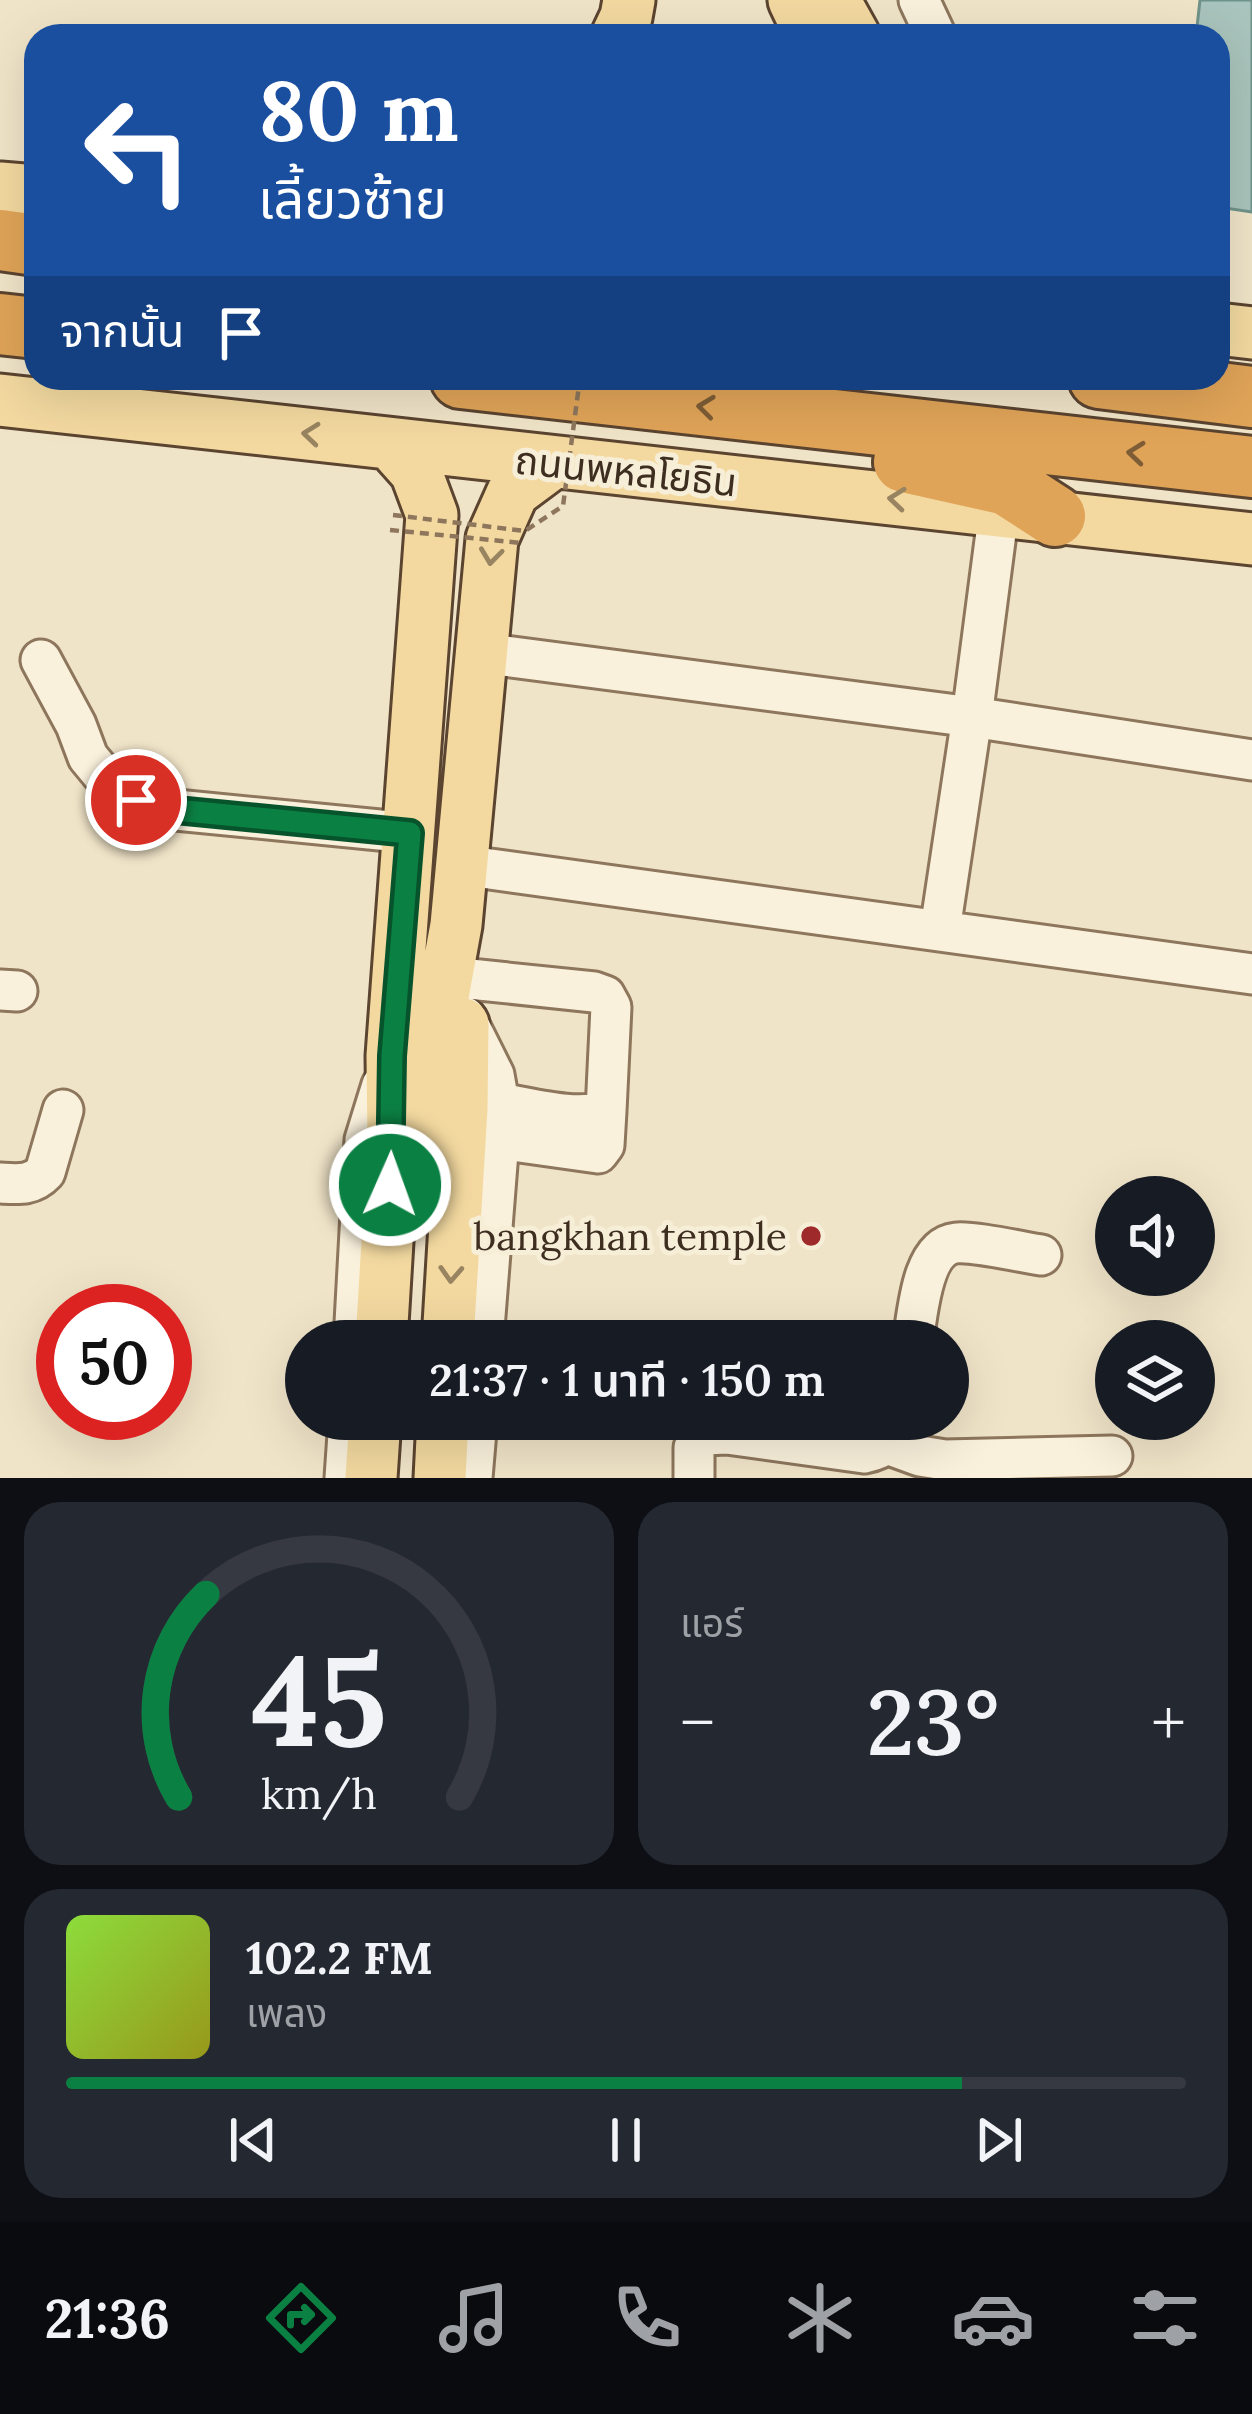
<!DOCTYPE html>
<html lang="th">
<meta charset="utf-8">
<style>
:root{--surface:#171b24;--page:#242831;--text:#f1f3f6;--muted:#9ea1a6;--line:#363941;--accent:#0b8043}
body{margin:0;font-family:Lora,"Noto Sans Thai",serif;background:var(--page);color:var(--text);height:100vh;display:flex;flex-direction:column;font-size:45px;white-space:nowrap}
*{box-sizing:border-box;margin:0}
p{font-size:39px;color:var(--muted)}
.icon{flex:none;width:66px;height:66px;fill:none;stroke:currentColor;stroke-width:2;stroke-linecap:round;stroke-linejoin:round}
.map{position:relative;height:1478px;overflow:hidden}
.panel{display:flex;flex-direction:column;gap:24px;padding:24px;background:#0d0f14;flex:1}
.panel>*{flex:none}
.top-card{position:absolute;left:24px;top:24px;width:1206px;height:366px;border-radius:36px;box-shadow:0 12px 48px #0002;background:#1a4fa0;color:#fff;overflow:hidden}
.controls{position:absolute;left:1095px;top:1176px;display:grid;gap:24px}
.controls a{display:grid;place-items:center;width:120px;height:120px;border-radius:50%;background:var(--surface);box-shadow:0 12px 48px #0002;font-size:60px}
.speed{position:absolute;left:36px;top:1284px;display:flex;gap:24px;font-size:60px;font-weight:700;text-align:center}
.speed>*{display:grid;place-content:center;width:156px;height:156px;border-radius:50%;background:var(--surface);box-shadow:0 12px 48px #0002;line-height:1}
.speed .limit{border:18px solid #d22;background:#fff;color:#111}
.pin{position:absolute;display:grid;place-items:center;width:102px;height:102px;color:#fff;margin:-51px;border:6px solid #fff;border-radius:50%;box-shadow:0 3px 12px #0007}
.me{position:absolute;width:132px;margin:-66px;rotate:2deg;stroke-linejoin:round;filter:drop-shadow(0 0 9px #0008)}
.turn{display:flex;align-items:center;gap:42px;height:252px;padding:0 36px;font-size:54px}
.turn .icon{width:156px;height:156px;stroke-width:2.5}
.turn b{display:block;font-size:84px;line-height:102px}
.then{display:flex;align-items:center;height:114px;padding:0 36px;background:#0003;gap:24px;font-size:45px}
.big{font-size:90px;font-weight:600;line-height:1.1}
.panel .widget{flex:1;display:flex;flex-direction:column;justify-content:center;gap:18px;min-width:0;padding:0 42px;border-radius:36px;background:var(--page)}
.panel .dial{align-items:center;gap:0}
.dial svg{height:312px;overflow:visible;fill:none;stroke:var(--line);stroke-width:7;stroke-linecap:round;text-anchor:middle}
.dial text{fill:var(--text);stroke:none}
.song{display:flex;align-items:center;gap:36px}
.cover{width:144px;height:144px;border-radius:18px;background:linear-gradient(135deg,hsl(90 70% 55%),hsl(60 70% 35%))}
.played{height:12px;border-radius:6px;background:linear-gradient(90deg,var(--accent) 80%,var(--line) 80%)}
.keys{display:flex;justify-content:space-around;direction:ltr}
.heat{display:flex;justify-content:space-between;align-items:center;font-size:66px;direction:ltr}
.panel .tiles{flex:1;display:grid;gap:24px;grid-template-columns:1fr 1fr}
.widget:last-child{grid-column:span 2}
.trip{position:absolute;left:285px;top:1320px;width:684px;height:120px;border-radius:60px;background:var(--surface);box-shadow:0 12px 48px #0002;font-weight:600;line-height:120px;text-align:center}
.menu{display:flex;height:192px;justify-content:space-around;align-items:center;background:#090b0e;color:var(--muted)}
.menu .icon{width:84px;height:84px}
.menu .active{color:var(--accent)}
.menu b{font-size:54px;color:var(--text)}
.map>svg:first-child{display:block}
</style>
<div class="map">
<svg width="1252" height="1478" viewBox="0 0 1252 1478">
<rect width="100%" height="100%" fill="#f0e4c8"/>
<path fill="#a9c4bc" stroke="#6f938a" stroke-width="3" d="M1200 0H1252V212L1218 207V36H1196Z"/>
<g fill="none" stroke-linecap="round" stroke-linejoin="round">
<defs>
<path id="minor" d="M919 0 934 32
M481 653 972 717 1252 760
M41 660 76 725 88 757 112 786 136 800 176 810 410 833
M461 865 1252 974
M940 930 972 717 999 510
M460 978 594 992 605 996 611 1007 606 1111C574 1121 532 1108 499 1103
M0 990 17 991
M465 1017 494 1075 499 1103V1139L483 1341
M499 1139 598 1153 604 1145 606 1111
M0 1183C18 1184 32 1186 45 1172L63 1110
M354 1341 365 1140 382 1085
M913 1341C918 1313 921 1247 956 1243 972 1241 1022 1252 1041 1255
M887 1444 920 1456 945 1460 1112 1456
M345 1478 349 1419
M472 1478 477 1419
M694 1478V1448L704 1435 727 1434 864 1453C886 1449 893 1439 897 1419"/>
<path id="major" d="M794 0 811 36
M834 0 854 36
M617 36 626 17 629 0
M0 188 36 191
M1218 329 1252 333
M0 400 1252 539
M422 1147 423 1106 456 925 492 539 513 492 552 463
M381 1341 393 1142 392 1056 432 515 416 472 391 444
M448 1341 462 1109 463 1024
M371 1478 375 1419
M440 1478 443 1419"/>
<path id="highway" d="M0 240 36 245
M0 324 36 328
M461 378 1252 467
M1099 378 1252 397
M904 462 1007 485 1055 516"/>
</defs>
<use href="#minor" stroke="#8d765c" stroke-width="45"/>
<use href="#major" stroke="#5b4430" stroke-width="57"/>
<use href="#highway" stroke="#5b4430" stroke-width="66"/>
<use href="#minor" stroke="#faf1dc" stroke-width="39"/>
<use href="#major" stroke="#f3d9a0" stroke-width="51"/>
<use href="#highway" stroke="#e0a458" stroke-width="60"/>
<path stroke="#8d765c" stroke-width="4.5" stroke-dasharray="9 6" stroke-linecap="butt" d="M393 515 525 531 563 506 580 378
M390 530 522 543"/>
</g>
<defs><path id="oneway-chevron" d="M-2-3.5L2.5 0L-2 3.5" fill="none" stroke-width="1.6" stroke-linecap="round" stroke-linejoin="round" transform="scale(3)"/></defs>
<g stroke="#7e5d36">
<use href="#oneway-chevron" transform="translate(706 407) rotate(-173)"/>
<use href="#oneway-chevron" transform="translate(1136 453) rotate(-174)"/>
</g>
<g stroke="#988460">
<use href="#oneway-chevron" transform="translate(311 434) rotate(-174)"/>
<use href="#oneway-chevron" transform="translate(897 499) rotate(-174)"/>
<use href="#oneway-chevron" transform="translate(491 556) rotate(97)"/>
<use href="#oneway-chevron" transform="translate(451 1274) rotate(93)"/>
</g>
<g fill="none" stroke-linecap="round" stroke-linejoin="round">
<defs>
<path id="route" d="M136 800 176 810 410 833 392 1056 390 1185"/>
</defs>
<use href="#route" stroke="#07532c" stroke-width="30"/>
<use href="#route" stroke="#0b8043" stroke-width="21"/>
</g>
<circle fill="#9e2a2b" stroke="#f7eed8" stroke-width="4.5" cx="811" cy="1236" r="12"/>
<g text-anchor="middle" stroke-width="10" stroke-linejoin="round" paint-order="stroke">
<g font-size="39" fill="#3d2e20" stroke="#f7eed8">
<text transform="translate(626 471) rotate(6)" y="14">ถนนพหลโยธิน</text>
</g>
<g font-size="39" fill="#3d2e20" stroke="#f7eed8" text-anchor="end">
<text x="787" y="1250">bangkhan temple</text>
</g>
</g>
</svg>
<div class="controls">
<a><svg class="icon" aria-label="sound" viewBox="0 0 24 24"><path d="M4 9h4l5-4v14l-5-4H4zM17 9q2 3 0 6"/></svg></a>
<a><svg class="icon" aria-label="layers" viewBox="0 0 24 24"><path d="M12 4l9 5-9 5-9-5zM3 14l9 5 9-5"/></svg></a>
</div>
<div class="speed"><div class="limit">50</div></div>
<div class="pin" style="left:136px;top:800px;background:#d93025"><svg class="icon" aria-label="arrive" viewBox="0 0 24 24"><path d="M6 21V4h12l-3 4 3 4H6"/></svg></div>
<svg class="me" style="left:390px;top:1185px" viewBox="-20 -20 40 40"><circle r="17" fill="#0b8043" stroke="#fff" stroke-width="3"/><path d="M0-11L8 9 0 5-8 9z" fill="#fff"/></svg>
<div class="trip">21:37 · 1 นาที · 150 m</div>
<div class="top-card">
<div class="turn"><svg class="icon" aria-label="left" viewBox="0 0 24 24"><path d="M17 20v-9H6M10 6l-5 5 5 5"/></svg><div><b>80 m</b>เลี้ยวซ้าย</div></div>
<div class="then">จากนั้น<svg class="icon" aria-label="arrive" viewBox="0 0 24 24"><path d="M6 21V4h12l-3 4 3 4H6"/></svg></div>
</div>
</div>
<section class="panel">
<div class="tiles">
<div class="widget dial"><svg viewBox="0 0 100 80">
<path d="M14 69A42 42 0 1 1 86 69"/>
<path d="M14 69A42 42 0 0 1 21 17" stroke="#0b8043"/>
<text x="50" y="56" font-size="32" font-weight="700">45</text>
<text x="50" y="72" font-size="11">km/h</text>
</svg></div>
<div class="widget"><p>แอร์</p>
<div class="heat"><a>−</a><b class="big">23°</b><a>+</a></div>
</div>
<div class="widget">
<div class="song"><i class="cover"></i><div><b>102.2 FM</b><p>เพลง</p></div></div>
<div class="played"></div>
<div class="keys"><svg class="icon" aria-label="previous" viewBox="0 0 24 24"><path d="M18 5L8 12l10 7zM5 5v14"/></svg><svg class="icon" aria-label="pause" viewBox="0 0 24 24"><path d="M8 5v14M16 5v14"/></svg><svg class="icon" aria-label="next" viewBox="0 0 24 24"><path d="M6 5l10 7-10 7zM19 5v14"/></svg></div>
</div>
</div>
</section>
<nav class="menu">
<b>21:36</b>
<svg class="icon active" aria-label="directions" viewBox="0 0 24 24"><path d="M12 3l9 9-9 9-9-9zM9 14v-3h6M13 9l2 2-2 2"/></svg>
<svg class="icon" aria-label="music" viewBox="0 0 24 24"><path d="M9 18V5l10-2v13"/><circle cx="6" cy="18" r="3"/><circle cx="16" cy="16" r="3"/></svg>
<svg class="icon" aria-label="phone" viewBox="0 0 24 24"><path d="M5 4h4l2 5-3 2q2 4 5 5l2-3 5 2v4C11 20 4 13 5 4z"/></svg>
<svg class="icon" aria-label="climate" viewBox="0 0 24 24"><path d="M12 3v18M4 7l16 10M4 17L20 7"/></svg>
<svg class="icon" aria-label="car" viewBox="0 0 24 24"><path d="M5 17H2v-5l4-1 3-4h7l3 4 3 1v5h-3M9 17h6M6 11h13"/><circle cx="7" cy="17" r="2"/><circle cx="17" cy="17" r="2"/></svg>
<svg class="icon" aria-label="filters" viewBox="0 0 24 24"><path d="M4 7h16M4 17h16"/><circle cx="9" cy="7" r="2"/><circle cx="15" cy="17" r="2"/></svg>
</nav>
